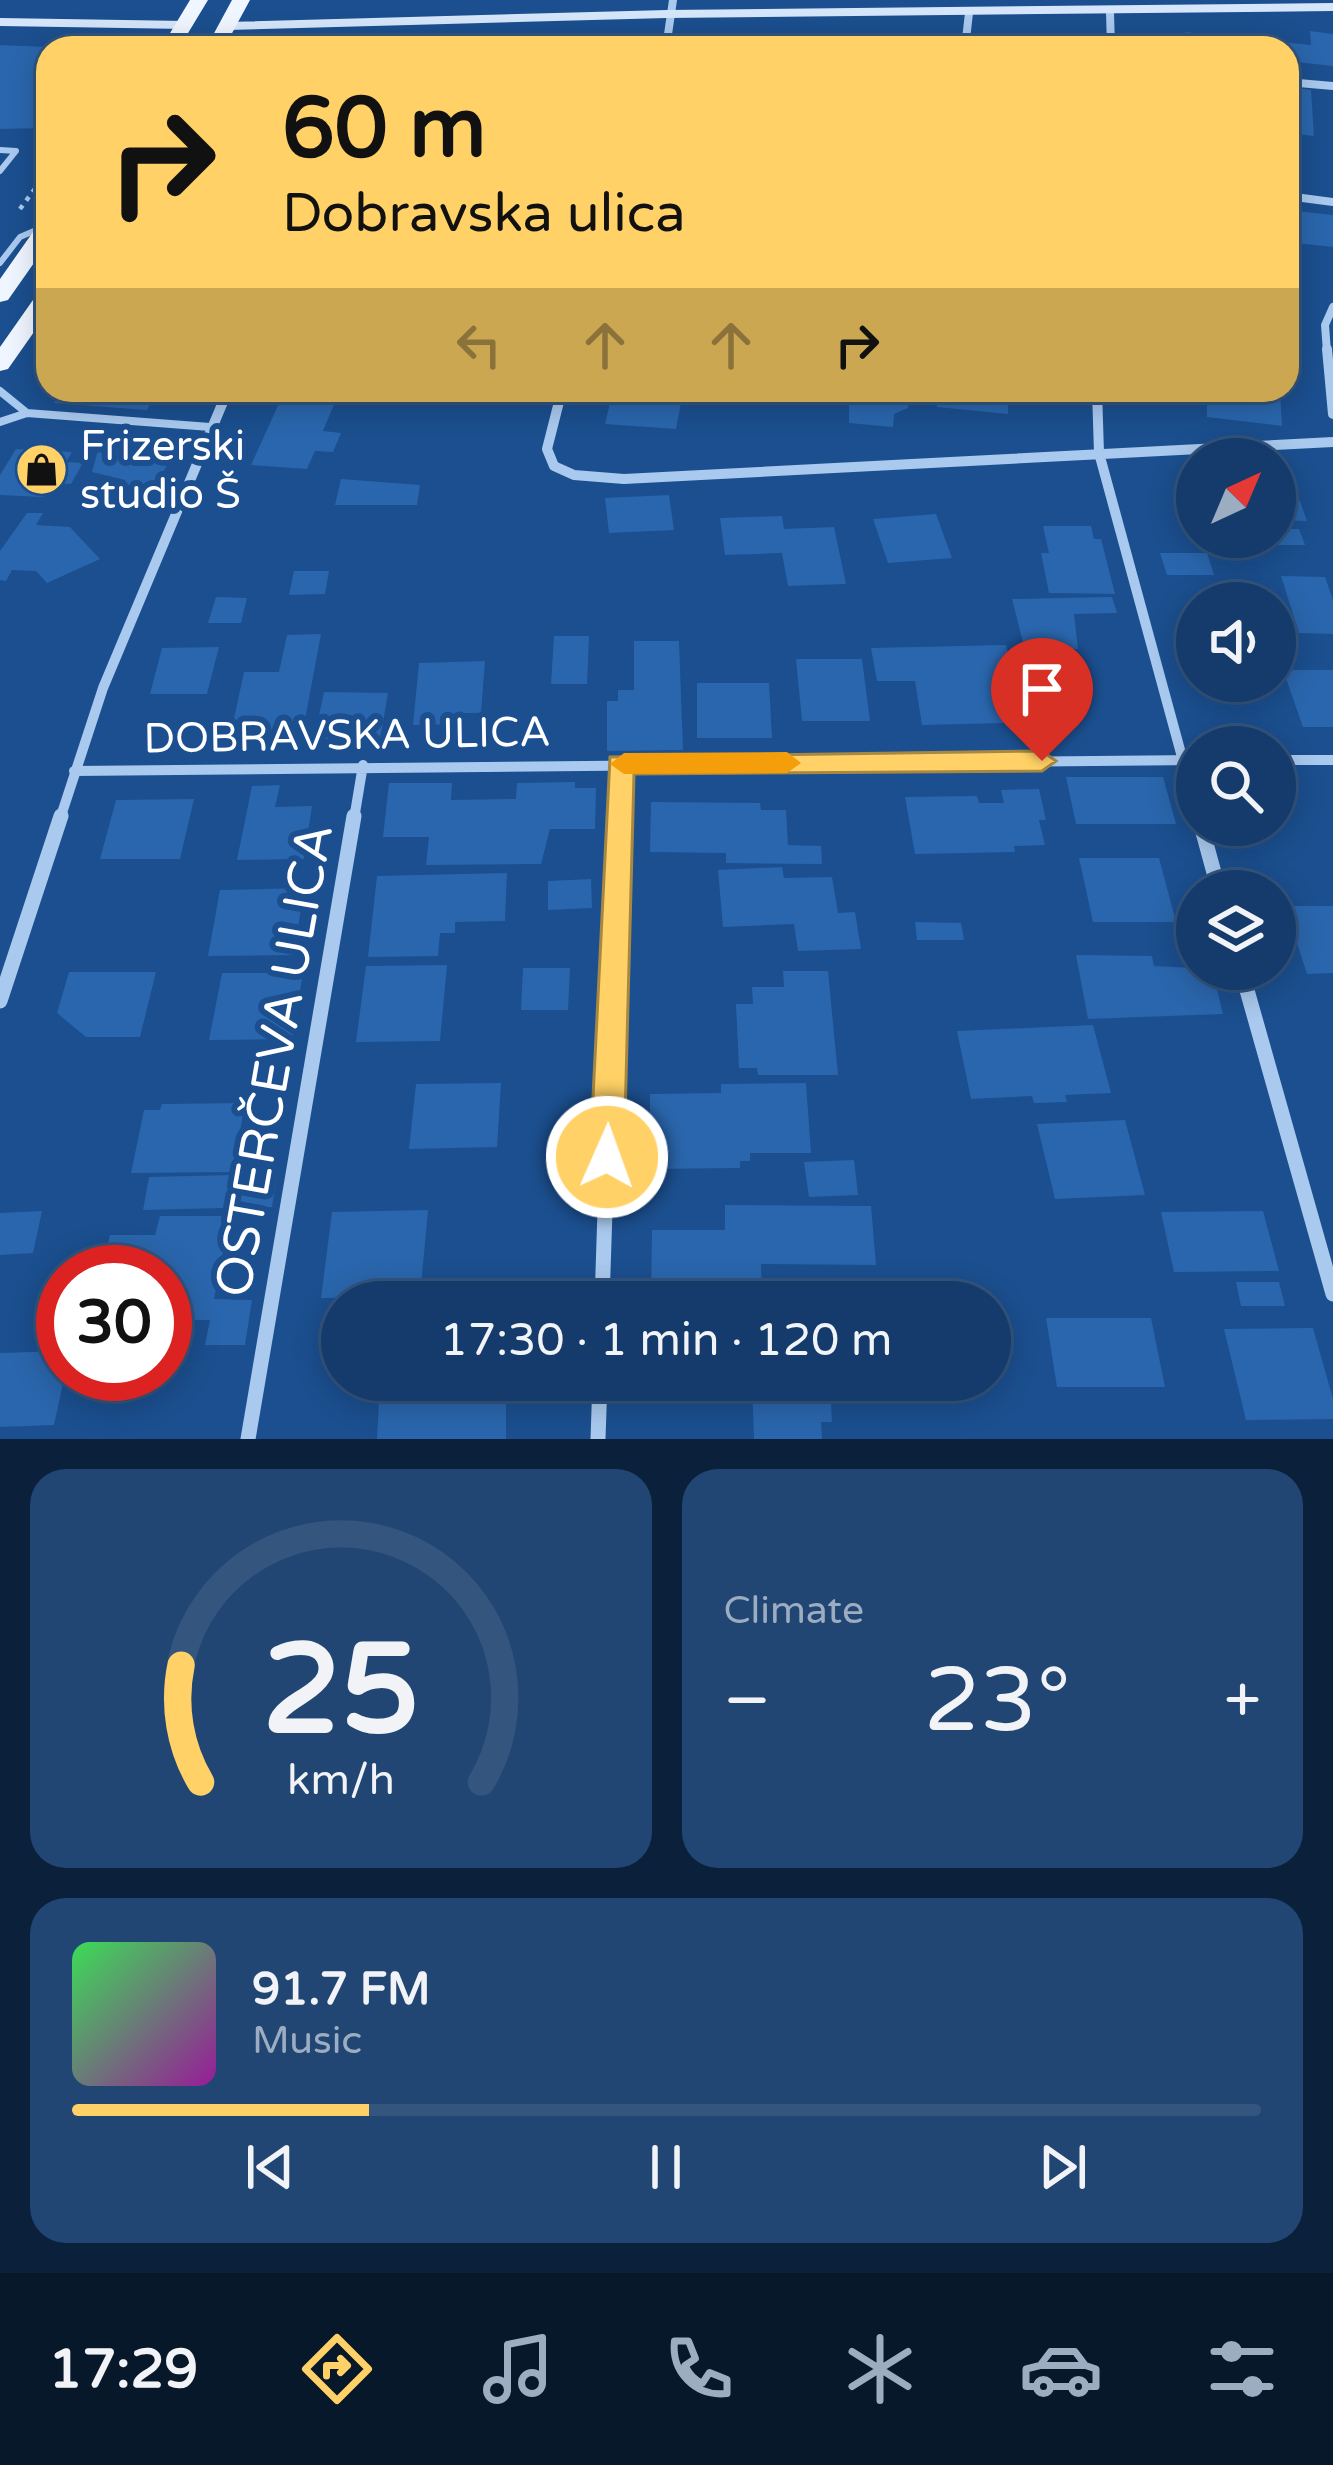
<!DOCTYPE html>
<meta charset="utf-8">
<style>
:root{--surface:#143b6b;--page:#214673;--text:#f1f3f6;--muted:#9dadc1;--line:#33557e;--accent:#ffd166}
body{margin:0;font-family:"Varela Round",sans-serif;background:var(--page);color:var(--text);height:100vh;display:flex;flex-direction:column;font-size:45px;white-space:nowrap}
*{box-sizing:border-box;margin:0}
p{font-size:39px;color:var(--muted)}
.icon{flex:none;width:66px;height:66px;fill:none;stroke:currentColor;stroke-width:2;stroke-linecap:round;stroke-linejoin:round}
.map{position:relative;height:1439px;overflow:hidden}
.side{display:flex;flex-direction:column;gap:30px;padding:30px;background:#0b203b;flex:1}
.side>*{flex:none}
.guide{position:absolute;left:36px;top:36px;width:1263px;height:366px;border-radius:36px;box-shadow:0 6px 30px #0003,0 0 0 3px var(--line);background:#ffd166;color:#111;overflow:hidden}
.needle{width:78px;rotate:44deg}
.buttons{position:absolute;left:1176px;top:438px;display:grid;gap:24px}
.buttons a{display:grid;place-items:center;width:120px;height:120px;border-radius:50%;background:var(--surface);box-shadow:0 6px 30px #0003,0 0 0 3px var(--line);font-size:60px}
.speed{position:absolute;left:36px;top:1245px;display:flex;gap:24px;font-size:60px;font-weight:700;text-align:center}
.speed>*{display:grid;place-content:center;width:156px;height:156px;border-radius:50%;background:var(--surface);box-shadow:0 6px 30px #0003,0 0 0 3px var(--line);line-height:1}
.speed .limit{border:18px solid #d22;background:#fff;color:#111}
.pin{position:absolute;display:grid;place-items:center;width:102px;height:102px;color:#fff;margin:-123px -51px;border-radius:50% 50% 50% 0;rotate:-45deg;box-shadow:0 0 12px #0007}
.pin .icon{rotate:45deg}
.me{position:absolute;width:132px;margin:-66px;rotate:2deg;stroke-linejoin:round;filter:drop-shadow(0 0 9px #0008)}
.turn{display:flex;align-items:center;gap:42px;height:252px;padding:0 48px;font-size:54px}
.turn .icon{width:156px;height:156px;stroke-width:2.5}
.turn b{display:block;font-size:84px;line-height:102px}
.lanes{display:flex;align-items:center;height:114px;padding:0 48px;background:#0003;justify-content:center;gap:60px;direction:ltr}
.lanes .off{opacity:.35}
.big{font-size:90px;font-weight:600;line-height:1.1}
.side .widget{flex:1;display:flex;flex-direction:column;justify-content:center;gap:18px;min-width:0;padding:0 42px;border-radius:36px;background:var(--page)}
.side .dial{align-items:center;gap:0}
.dial svg{height:312px;overflow:visible;fill:none;stroke:var(--line);stroke-width:7;stroke-linecap:round;text-anchor:middle}
.dial text{fill:var(--text);stroke:none}
.song{display:flex;align-items:center;gap:36px}
.cover{width:144px;height:144px;border-radius:18px;background:linear-gradient(135deg,hsl(130 70% 55%),hsl(300 70% 35%))}
.played{height:12px;border-radius:6px;background:linear-gradient(90deg,var(--accent) 25%,var(--line) 25%)}
.keys{display:flex;justify-content:space-around;direction:ltr}
.heat{display:flex;justify-content:space-between;align-items:center;font-size:66px;direction:ltr}
.side .tiles{flex:1;display:grid;gap:30px;grid-template-columns:1fr 1fr}
.widget:last-child{grid-column:span 2}
.trip{position:absolute;left:321px;top:1281px;width:690px;height:120px;border-radius:60px;background:var(--surface);box-shadow:0 6px 30px #0003,0 0 0 3px var(--line);font-weight:600;line-height:120px;text-align:center}
.tabs{display:flex;height:192px;justify-content:space-around;align-items:center;background:#08182b;color:var(--muted)}
.tabs .icon{width:84px;height:84px}
.tabs .on{color:var(--accent)}
.tabs b{font-size:54px;color:var(--text)}
.map>svg:first-child{display:block}
</style>
<div class="map">
<svg width="1333" height="1439" viewBox="0 0 1333 1439">
<rect width="100%" height="100%" fill="#1b4f8f"/>
<path fill="#2a66ad" d="M1310 31 1333 34V66L1287 61V48H1184L1185 32 1311 45Z
M864 34 944 37 945 48H804V37L864 39Z
M993 37 1042 41 1041 48H991Z
M0 45 48 47 46 128 0 129Z
M1288 87 1311 90 1314 136 1290 133Z
M1287 210 1333 215V247L1287 242Z
M63 390H158L147 410 54 403Z
M285 390H340L323 431 341 433 333 452 315 451 307 469 251 465Z
M613 390 683 392 676 429 605 424Z
M728 390H799L797 400Z
M849 390H910L908 408 894 414 893 427 849 423Z
M938 390H1008V414L937 407Z
M1207 390H1280L1282 426 1207 417Z
M99 447 174 452 154 489 122 487 125 480 92 472Z
M16 449 72 452 66 462 83 463 71 484 52 483 43 497 0 495V475Z
M1275 473H1290L1307 521 1275 520Z
M341 479 420 485 417 505H335Z
M669 495 674 530 609 533 605 498Z
M27 513H43L36 525 70 527 100 559 47 583 36 571 12 570 6 581 0 580V551Z
M936 514 952 558 888 563 873 519Z
M782 516 784 529 834 527 846 584 788 586 782 553 725 555 720 518Z
M1043 526H1091L1094 539H1101L1115 594 1049 593 1041 553H1049Z
M1275 529H1299L1305 545H1229L1226 537H1275Z
M1160 553H1207L1214 575H1167Z
M294 571H329L325 594 289 595Z
M1281 576 1325 577 1333 600V634L1299 633Z
M216 597 247 598 241 623H208Z
M1112 597 1117 613 1074 614 1078 649 1025 650 1012 599Z
M321 634 302 736 230 737 244 672H279L287 635Z
M554 636H589L587 684H551Z
M634 641H679L683 750 607 751V701H618V690H634Z
M1006 645 1016 686H996L1004 723 922 725 915 681H877L871 648Z
M219 647 207 694H150L162 648Z
M796 659H862L870 721H802Z
M485 661 481 713H460L459 724 413 725 419 663Z
M1283 670H1333V727H1303Z
M697 683H769L772 738H697Z
M324 692 388 693 380 740 314 739Z
M1066 777H1163L1176 824H1076Z
M575 782V788H596L595 829H550L541 864 426 865 429 837H383L389 783H452L451 800 516 799 517 783Z
M280 785 275 807 312 806 304 859 237 860 252 786Z
M1039 789 1046 820H1039L1045 845 1014 846 1015 852 915 854 905 797 977 796 979 803H1004L1001 790Z
M194 799 180 859H100L116 800Z
M651 802 760 803 761 810H786L788 845 821 846 822 864 726 863V853L650 852Z
M1079 858H1159L1176 922H1093Z
M782 867 784 878 832 877 838 913 855 912 861 949 798 951 794 924 723 927 718 870Z
M507 873 505 921 455 922V933H440L438 956 368 957 377 876Z
M591 879 592 908 548 910V881Z
M304 888 294 955 208 956 220 890Z
M1285 906H1333V973L1307 974Z
M915 922 961 923 964 940H917Z
M1076 955 1152 956 1154 966 1212 969 1223 1014 1088 1019Z
M447 965 440 1041 356 1042 366 966Z
M523 968H570L568 1010H521Z
M783 971H828L838 1075H758L757 1068H739L736 1004H753L752 987H784Z
M69 972H156L140 1037H86L57 1013Z
M222 973H303L292 1039 209 1040Z
M1093 1025 1111 1093 1065 1095 1067 1102 1034 1103 1032 1096 971 1099 957 1031Z
M501 1083 497 1147 409 1149 416 1084Z
M806 1083 811 1153H750V1161H740V1168L650 1169V1094L721 1093V1084Z
M245 1103 233 1172 131 1173 144 1110H160L162 1104Z
M1125 1120 1145 1195 1055 1199 1037 1124Z
M854 1160 858 1195 809 1197 804 1162Z
M277 1174 272 1207 143 1210 149 1177Z
M725 1205 871 1206 876 1265 761 1264 762 1302H651L652 1230H725Z
M428 1210 420 1297 321 1298 332 1212Z
M42 1211 33 1253 0 1255V1213Z
M1263 1211 1279 1271 1174 1272 1161 1212Z
M160 1216H230L214 1299 252 1300 245 1345H205L210 1320H165V1272H101L110 1235H155Z
M1236 1282H1279L1285 1306H1241Z
M1046 1318H1151L1165 1387H1057Z
M1313 1328 1333 1399V1419L1246 1420 1224 1329Z
M63 1351 65 1374 54 1425 0 1427V1353Z
M380 1380H506V1439H377Z
M752 1380H892L894 1402H831L832 1422H821L822 1439H754Z"/>
<g fill="none" stroke-linecap="round" stroke-linejoin="round">
<path stroke="#a9c9ee" stroke-width="4.5" stroke-dasharray="4.5 6" stroke-linecap="butt" d="M20 209 48 171"/>
<path stroke="#a9c9ee" stroke-width="6" d="M0 150 16 151 0 171
M0 263 20 237 48 225"/>
<path stroke="#a9c9ee" stroke-width="8" d="M0 391 27 413
M0 422 27 413 210 427"/>
<path stroke="#a9c9ee" stroke-width="8" d="M1110 12 1111 48
M666 48 673 0
M965 48 969 13
M1287 82 1333 86
M1287 196 1333 202
M1327 352 1325 325 1333 307"/>
<path stroke="#a9c9ee" stroke-width="10" d="M1327 349 1333 414
M562 390 547 449 554 466 574 475 624 479 1333 442
M1097 390 1099 453 1197 812
M1275 760H1333
M74 771 1197 760
M60 819 103 688 228 390
M354 819 363 765
M618 819 620 764"/>
<path stroke="#a9c9ee" stroke-width="15" d="M1201 825 1219 891
M1241 969 1333 1294
M0 1001 61 816
M602 1302 618 816
M248 1439 354 816
M598 1439 600 1380"/>
<path fill="#d6e6fa" fill-rule="evenodd" d="M1333 3V11L667 18 228 30 221 26 228 22 667 10Z
M0 18 186 21 193 25 186 29 0 26Z"/>
<path fill="#f0f6ff" fill-rule="evenodd" d="M190 0H208L179 48H161Z
M232 0H250L224 48H206Z
M48 221V243L8 300 0 302V279L40 222Z
M48 288V312L8 369 0 371V347L40 290Z"/>
</g>
<path fill="#ffd166" stroke="#a68842" stroke-width="3" d="M1042 751 1056 761 1042 771 634 774 624 1157 619 1168 607 1172 595 1168 590 1157 610 757Z"/>
<path fill="#f59e0b" d="M787 752 801 763 787 773 624 774 610 764 624 753Z"/>
<defs>
<symbol id="shop-disc" viewBox="-11 -11 22 22"><circle r="9.5" fill="#ffd166" stroke="#1b4f8f"/><path d="M-5-2.5h2.3a2.7 3.5 0 0 1 5.4 0H5L5.5 6h-11ZM-1.5-2.5h3a1.5 2.3 0 0 0-3 0Z" fill="#111"/></symbol>
</defs>
<g fill-rule="evenodd">
<use href="#shop-disc" x="12" y="440" width="59" height="59"/>
</g>
<g text-anchor="middle" stroke-width="12" stroke-linejoin="round" paint-order="stroke">
<g font-size="42" fill="#fff" stroke="#1b4f8f" text-anchor="start">
<text x="80" y="460">Frizerski<tspan x="80" dy="48">studio Š</tspan></text>
</g>
<g font-size="42" fill="#fff" stroke="#1b4f8f">
<text transform="translate(347 734) rotate(-1)" y="15">DOBRAVSKA ULICA</text>
</g>
<g font-size="51" fill="#fff" stroke="#1b4f8f">
<text transform="translate(273 1060) rotate(-80)" y="18">OSTERČEVA ULICA</text>
</g>
</g>
</svg>
<div class="buttons">
<a><svg class="needle" viewBox="-14 -14 28 28"><path d="M0-13l5 13h-10z" fill="#e53935"/><path d="M0 13l5-13h-10z" fill="#9dadc1"/></svg></a>
<a><svg class="icon" aria-label="sound" viewBox="0 0 24 24"><path d="M4 9h4l5-4v14l-5-4H4zM17 9q2 3 0 6"/></svg></a>
<a><svg class="icon" aria-label="search" viewBox="0 0 24 24"><circle cx="10" cy="10" r="6"/><path d="M15 15l6 6"/></svg></a>
<a><svg class="icon" aria-label="layers" viewBox="0 0 24 24"><path d="M12 4l9 5-9 5-9-5zM3 14l9 5 9-5"/></svg></a>
</div>
<div class="speed"><div class="limit">30</div></div>
<div class="pin" style="left:1042px;top:761px;background:#d93025"><svg class="icon" aria-label="arrive" viewBox="0 0 24 24"><path d="M6 21V4h12l-3 4 3 4H6"/></svg></div>
<svg class="me" style="left:607px;top:1157px" viewBox="-20 -20 40 40"><circle r="17" fill="#ffd166" stroke="#fff" stroke-width="3"/><path d="M0-11L8 9 0 5-8 9z" fill="#fff"/></svg>
<div class="trip">17:30 · 1 min · 120 m</div>
<div class="guide">
<div class="turn"><svg class="icon" aria-label="right" viewBox="0 0 24 24"><path d="M7 20v-9h11M14 6l5 5-5 5"/></svg><div><b>60 m</b>Dobravska ulica</div></div>
<div class="lanes"><svg class="icon off" aria-label="left" viewBox="0 0 24 24"><path d="M17 20v-9H6M10 6l-5 5 5 5"/></svg><svg class="icon off" aria-label="ahead" viewBox="0 0 24 24"><path d="M12 20V5M6 11l6-6 6 6"/></svg><svg class="icon off" aria-label="ahead" viewBox="0 0 24 24"><path d="M12 20V5M6 11l6-6 6 6"/></svg><svg class="icon" aria-label="right" viewBox="0 0 24 24"><path d="M7 20v-9h11M14 6l5 5-5 5"/></svg></div>
</div>
</div>
<section class="side">
<div class="tiles">
<div class="widget dial"><svg viewBox="0 0 100 80">
<path d="M14 69A42 42 0 1 1 86 69"/>
<path d="M14 69A42 42 0 0 1 9 39" stroke="#ffd166"/>
<text x="50" y="56" font-size="32" font-weight="700">25</text>
<text x="50" y="72" font-size="11">km/h</text>
</svg></div>
<div class="widget"><p>Climate</p>
<div class="heat"><a>−</a><b class="big">23°</b><a>+</a></div>
</div>
<div class="widget">
<div class="song"><i class="cover"></i><div><b>91.7 FM</b><p>Music</p></div></div>
<div class="played"></div>
<div class="keys"><svg class="icon" aria-label="previous" viewBox="0 0 24 24"><path d="M18 5L8 12l10 7zM5 5v14"/></svg><svg class="icon" aria-label="pause" viewBox="0 0 24 24"><path d="M8 5v14M16 5v14"/></svg><svg class="icon" aria-label="next" viewBox="0 0 24 24"><path d="M6 5l10 7-10 7zM19 5v14"/></svg></div>
</div>
</div>
</section>
<nav class="tabs">
<b>17:29</b>
<svg class="icon on" aria-label="directions" viewBox="0 0 24 24"><path d="M12 3l9 9-9 9-9-9zM9 14v-3h6M13 9l2 2-2 2"/></svg>
<svg class="icon" aria-label="music" viewBox="0 0 24 24"><path d="M9 18V5l10-2v13"/><circle cx="6" cy="18" r="3"/><circle cx="16" cy="16" r="3"/></svg>
<svg class="icon" aria-label="phone" viewBox="0 0 24 24"><path d="M5 4h4l2 5-3 2q2 4 5 5l2-3 5 2v4C11 20 4 13 5 4z"/></svg>
<svg class="icon" aria-label="climate" viewBox="0 0 24 24"><path d="M12 3v18M4 7l16 10M4 17L20 7"/></svg>
<svg class="icon" aria-label="car" viewBox="0 0 24 24"><path d="M5 17H2v-5l4-1 3-4h7l3 4 3 1v5h-3M9 17h6M6 11h13"/><circle cx="7" cy="17" r="2"/><circle cx="17" cy="17" r="2"/></svg>
<svg class="icon" aria-label="filters" viewBox="0 0 24 24"><path d="M4 7h16M4 17h16"/><circle cx="9" cy="7" r="2"/><circle cx="15" cy="17" r="2"/></svg>
</nav>
